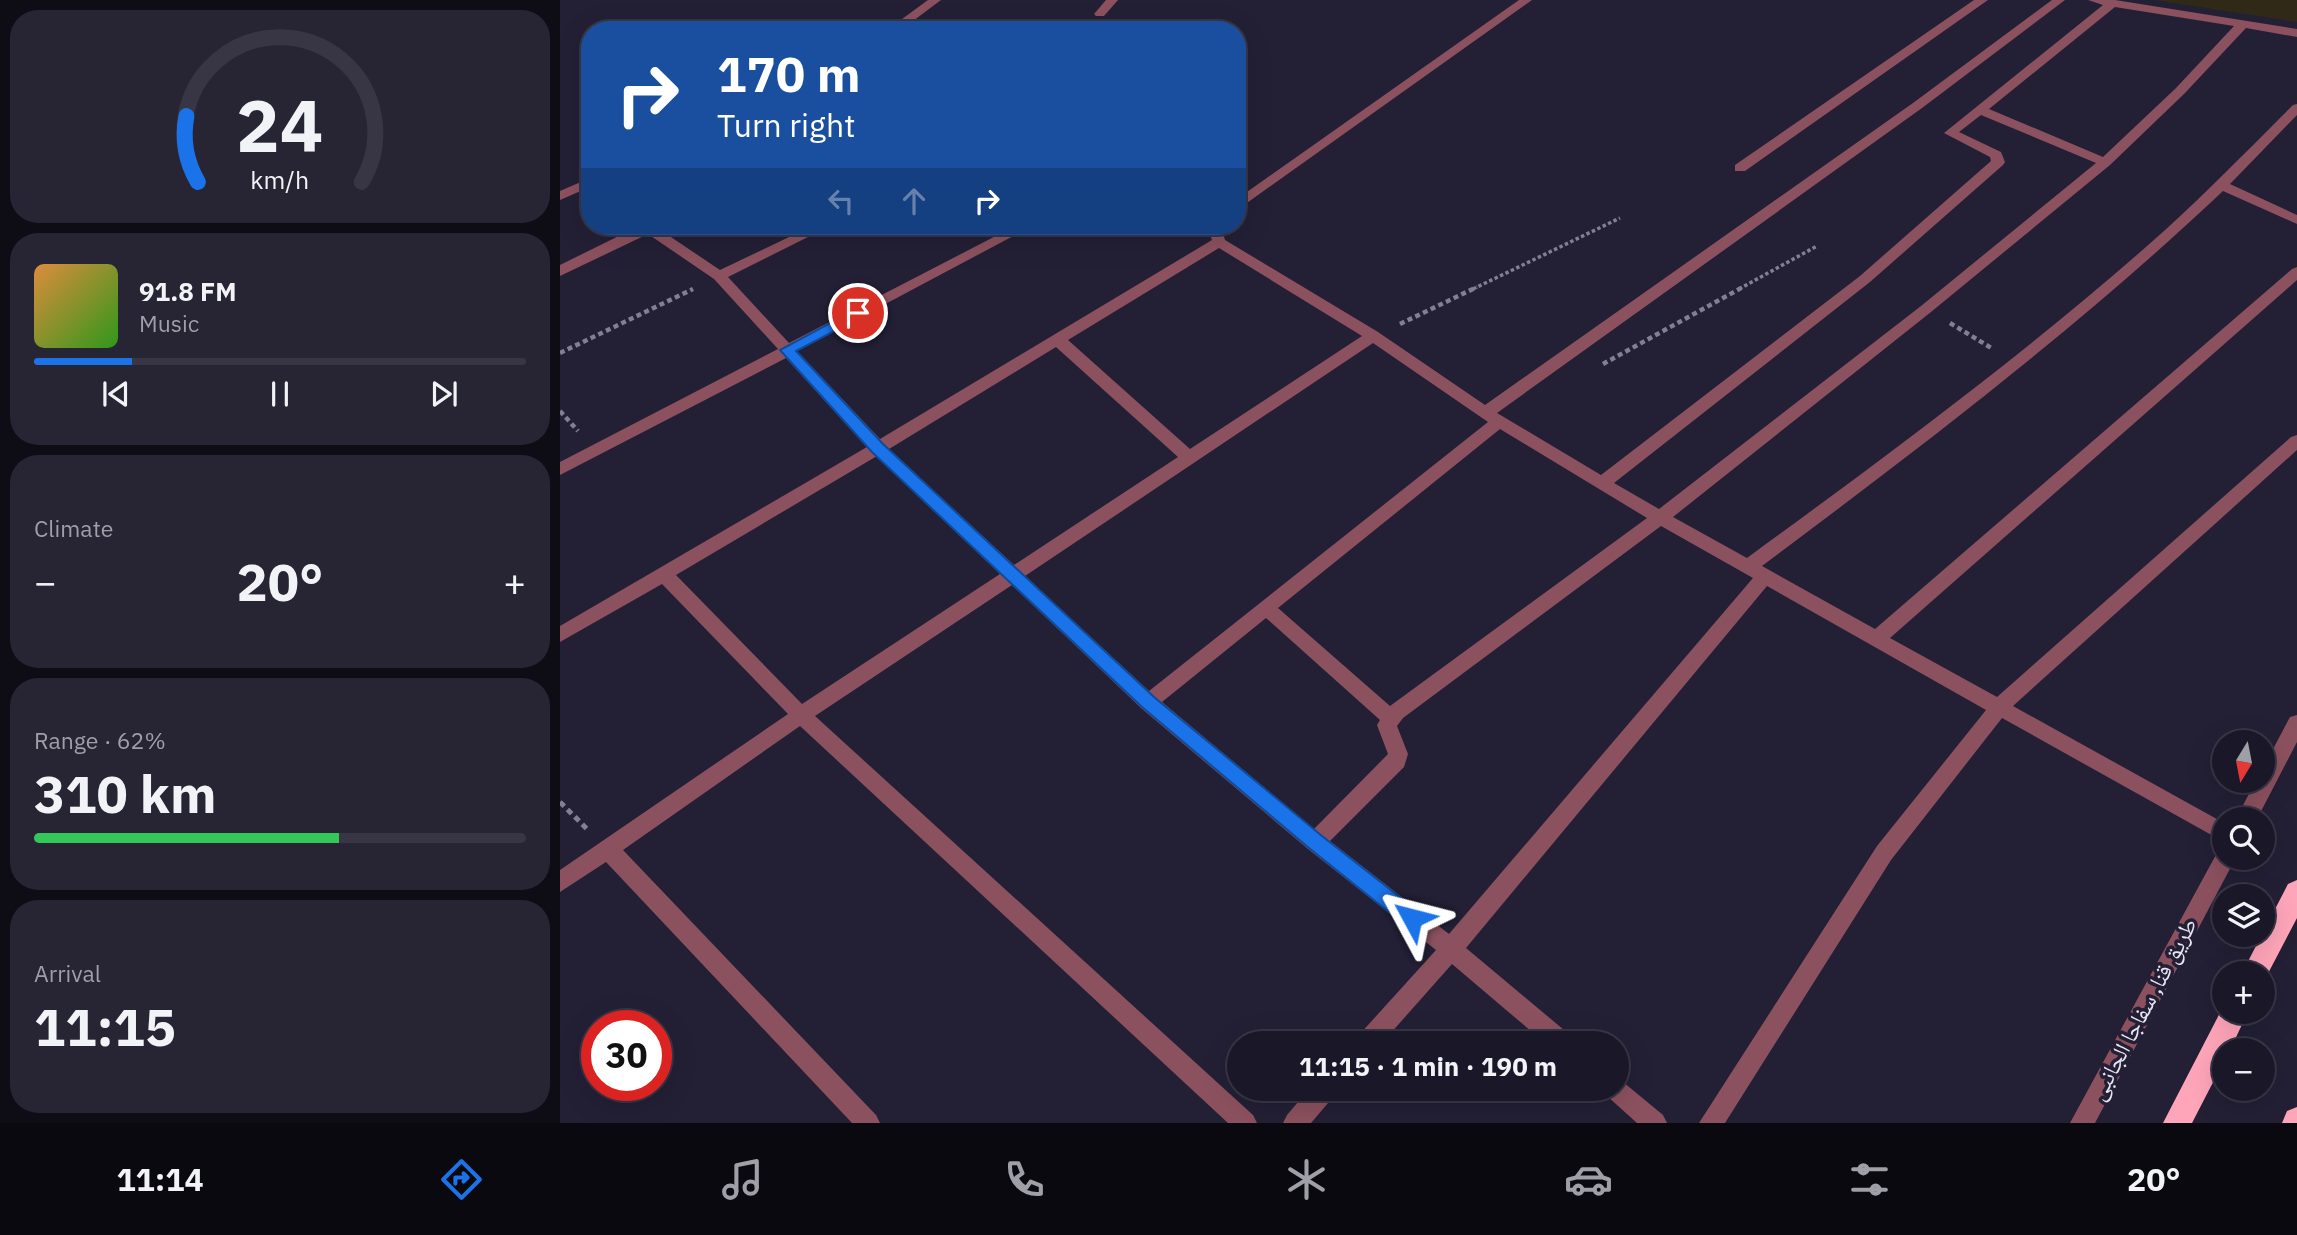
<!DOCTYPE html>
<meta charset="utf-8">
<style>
:root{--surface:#1a1728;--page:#272434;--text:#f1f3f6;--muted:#9f9fa8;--line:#383645;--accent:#1a73e8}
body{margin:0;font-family:"IBM Plex Sans","Noto Naskh Arabic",sans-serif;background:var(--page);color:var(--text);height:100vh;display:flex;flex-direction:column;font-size:26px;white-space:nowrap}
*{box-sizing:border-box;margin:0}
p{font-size:23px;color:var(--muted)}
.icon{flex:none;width:38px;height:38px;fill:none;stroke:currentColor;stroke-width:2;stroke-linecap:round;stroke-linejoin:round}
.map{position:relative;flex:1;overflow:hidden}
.drawer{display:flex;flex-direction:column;gap:10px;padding:10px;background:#0e0d16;width:560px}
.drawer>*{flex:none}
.hud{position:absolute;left:21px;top:21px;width:665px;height:214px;border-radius:28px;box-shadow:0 7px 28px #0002,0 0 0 2px var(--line);background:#1a4fa0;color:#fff;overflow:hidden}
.needle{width:46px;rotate:190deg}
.tools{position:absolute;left:1652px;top:730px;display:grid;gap:14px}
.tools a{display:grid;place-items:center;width:63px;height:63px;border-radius:50%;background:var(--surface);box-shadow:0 7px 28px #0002,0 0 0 2px var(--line);font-size:35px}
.speed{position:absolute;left:21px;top:1010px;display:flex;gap:14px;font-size:35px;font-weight:700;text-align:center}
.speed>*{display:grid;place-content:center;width:91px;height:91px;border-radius:50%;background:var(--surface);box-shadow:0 7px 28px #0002,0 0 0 2px var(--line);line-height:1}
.speed .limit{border:10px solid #d22;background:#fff;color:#111}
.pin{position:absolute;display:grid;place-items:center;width:60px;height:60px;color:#fff;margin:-30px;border:4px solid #fff;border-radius:50%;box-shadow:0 2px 7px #0007}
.me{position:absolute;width:77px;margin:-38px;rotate:308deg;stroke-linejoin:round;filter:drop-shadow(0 0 5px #0008)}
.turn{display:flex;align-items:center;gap:24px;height:147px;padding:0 21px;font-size:32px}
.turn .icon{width:91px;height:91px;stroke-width:2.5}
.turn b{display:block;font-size:49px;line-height:60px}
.lanes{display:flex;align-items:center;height:66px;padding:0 21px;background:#0003;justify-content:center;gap:35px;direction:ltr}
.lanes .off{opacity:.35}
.big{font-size:52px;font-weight:700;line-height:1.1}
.drawer .widget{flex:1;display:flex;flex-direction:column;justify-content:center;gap:10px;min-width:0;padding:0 24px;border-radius:28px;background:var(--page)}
.drawer .dial{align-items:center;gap:0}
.dial svg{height:182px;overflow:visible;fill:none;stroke:var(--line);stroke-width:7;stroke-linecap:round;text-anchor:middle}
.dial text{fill:var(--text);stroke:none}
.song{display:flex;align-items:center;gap:21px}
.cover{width:84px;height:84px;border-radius:10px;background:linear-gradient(135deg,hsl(30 70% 55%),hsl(110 70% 35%))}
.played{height:7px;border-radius:4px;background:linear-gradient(90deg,var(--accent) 20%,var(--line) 20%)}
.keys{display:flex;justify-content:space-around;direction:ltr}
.heat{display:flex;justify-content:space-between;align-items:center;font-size:38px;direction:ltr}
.charge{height:10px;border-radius:5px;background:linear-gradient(90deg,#34c759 62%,var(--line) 0)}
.trip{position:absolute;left:667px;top:1031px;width:402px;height:70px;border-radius:35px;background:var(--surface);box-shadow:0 7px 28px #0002,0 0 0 2px var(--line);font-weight:700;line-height:70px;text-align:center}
.menu{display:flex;height:112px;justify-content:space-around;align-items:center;background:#0a0910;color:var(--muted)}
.menu .icon{width:49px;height:49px}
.menu .active{color:var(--accent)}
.menu b{font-size:32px;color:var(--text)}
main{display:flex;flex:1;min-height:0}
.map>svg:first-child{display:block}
</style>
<main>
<section class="drawer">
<div class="widget dial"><svg viewBox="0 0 100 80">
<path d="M14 69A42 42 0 1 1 86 69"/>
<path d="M14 69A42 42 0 0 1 9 40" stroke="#1a73e8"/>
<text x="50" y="56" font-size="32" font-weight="700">24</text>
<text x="50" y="72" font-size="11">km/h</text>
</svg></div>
<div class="widget">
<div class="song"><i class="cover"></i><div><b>91.8 FM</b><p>Music</p></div></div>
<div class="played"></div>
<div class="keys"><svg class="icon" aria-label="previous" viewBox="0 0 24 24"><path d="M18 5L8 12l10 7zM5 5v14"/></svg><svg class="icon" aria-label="pause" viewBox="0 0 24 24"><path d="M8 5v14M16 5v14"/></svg><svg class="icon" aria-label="next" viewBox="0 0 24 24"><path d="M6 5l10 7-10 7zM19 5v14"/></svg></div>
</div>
<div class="widget"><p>Climate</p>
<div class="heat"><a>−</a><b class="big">20°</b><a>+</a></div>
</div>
<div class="widget"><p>Range · 62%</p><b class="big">310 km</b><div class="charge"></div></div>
<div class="widget"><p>Arrival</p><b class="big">11:15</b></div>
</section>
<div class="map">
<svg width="1737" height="1123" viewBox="0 0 1737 1123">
<rect width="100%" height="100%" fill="#231f35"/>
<path fill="#312918" d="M1594 0H1737V22Z"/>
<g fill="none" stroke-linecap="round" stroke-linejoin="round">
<path stroke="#827f91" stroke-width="3.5" stroke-dasharray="3.5 2.5" stroke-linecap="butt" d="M913 289 1060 218
M1179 289 1257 246"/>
<path stroke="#827f91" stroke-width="4.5" stroke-dasharray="5 3.5" stroke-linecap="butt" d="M1390 323 1433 349
M840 324 917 287
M0 353 133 289
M1043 364 1183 287
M0 411 18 431"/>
<path stroke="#827f91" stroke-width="5" stroke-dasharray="6 4.5" stroke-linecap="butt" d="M0 802 27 829"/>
<path fill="#8c515f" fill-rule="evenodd" d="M368 0H381L341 30H327Z
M546 0H558L544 16H536L534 14Z
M959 0H972L677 210V199Z
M1414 0H1428L1185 171H1175V165Z
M1492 0H1505L1362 108 937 413 1041 475 1300 276 1431 161 1430 157 1384 133 1543 5 1528 0H1555L1737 29V37L1686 28 1624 94 1550 165 1371 312 1113 517 1187 558C1329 454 1472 349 1604 231 1648 191 1690 148 1733 105L1737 104V115L1670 184 1737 215V224L1663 191C1518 328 1361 447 1202 566L1315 629 1732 269 1737 267V280L1330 638 1437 697 1731 437 1737 435V450L1453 706 1664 823V842L1442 718 1331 860 1165 1123H1139L1317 846 1426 710 1207 586 906 948 1010 1035 1013 1043H985L892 964 822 1043H796L799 1035 876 950 748 849 581 708 452 585 255 716 693 1115 697 1123H668L240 726 63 850 316 1115 320 1123H292L46 862 0 892V870L228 714 102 584 0 642V626L307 447 226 358 0 475V462L218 349 154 279 88 234 0 276V265L79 226H101L99 229 160 270 252 226H270L168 277 229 343 455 226H472L237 351 320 439 652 240 647 226H661L665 240 818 332 925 405 1353 103ZM1555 7 1674 26 1616 88 1543 157 1429 109ZM1421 115 1536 163 1361 306 1099 509 1054 483 1310 282 1443 165 1445 162 1441 152 1399 132ZM659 248 802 336 630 449 508 340ZM813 343 928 422 589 691 465 576ZM496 347 618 457 454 565 329 449ZM940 429 1087 518 830 706 718 608ZM317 456 440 574 242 704 116 575ZM1101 526 1193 578 889 934 770 841 844 767 848 754 837 726 843 718ZM706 618 820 720 817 725 828 754 754 829 602 702Z
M30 178V187L0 200V191Z
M1737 715V742L1697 819H1676L1696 780H1703V768L1730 717Z
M1664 849V858H1675L1672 865 1535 1123H1510L1658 851Z
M1057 1077 1103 1115 1107 1123H1077L1047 1096 1044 1088H1057Z
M750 1088H777L774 1096 751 1123H723L727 1115Z"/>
<path fill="#ffa5ba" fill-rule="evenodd" d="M1737 880V918L1703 983V973H1682L1728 884Z
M1664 1005V1012H1688L1670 1050H1664V1061L1632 1123H1603Z
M1737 1107V1123H1722L1727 1111Z"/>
</g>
<path fill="#1a73e8" stroke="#114b97" stroke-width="2" d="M298 308 303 310V316L236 351 323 444 594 697 762 836 859 912 862 918 859 925 852 927 845 925 749 848 582 707 312 452 220 350Z"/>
<g text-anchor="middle" stroke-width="7" stroke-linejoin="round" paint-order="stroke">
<g font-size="23" fill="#e8e6f5" stroke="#231f35">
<text transform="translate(1583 1009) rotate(-62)" y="8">طريق قنا, سفاجا الجانبى</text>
</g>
</g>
</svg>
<div class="tools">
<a><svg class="needle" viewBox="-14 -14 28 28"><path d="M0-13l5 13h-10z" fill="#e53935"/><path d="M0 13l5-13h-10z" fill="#9f9fa8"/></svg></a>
<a><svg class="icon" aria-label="search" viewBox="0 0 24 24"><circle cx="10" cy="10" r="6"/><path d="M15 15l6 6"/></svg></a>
<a><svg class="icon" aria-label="layers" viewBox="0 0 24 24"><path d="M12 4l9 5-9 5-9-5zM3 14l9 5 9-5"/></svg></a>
<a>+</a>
<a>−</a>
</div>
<div class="speed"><div class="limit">30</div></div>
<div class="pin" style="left:298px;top:313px;background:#d93025"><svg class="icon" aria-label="arrive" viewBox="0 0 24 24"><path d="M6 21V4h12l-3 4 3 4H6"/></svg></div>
<svg class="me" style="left:852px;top:918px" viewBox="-20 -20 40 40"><path d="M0-17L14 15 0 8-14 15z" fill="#1a73e8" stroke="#fff" stroke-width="4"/></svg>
<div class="trip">11:15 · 1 min · 190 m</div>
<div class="hud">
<div class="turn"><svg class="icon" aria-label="right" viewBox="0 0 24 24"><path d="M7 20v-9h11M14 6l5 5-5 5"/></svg><div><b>170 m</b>Turn right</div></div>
<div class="lanes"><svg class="icon off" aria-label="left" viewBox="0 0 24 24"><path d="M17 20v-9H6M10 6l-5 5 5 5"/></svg><svg class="icon off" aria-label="ahead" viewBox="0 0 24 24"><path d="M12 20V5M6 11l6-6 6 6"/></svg><svg class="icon" aria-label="right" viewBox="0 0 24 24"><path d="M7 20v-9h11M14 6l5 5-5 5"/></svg></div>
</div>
</div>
</main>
<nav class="menu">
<b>11:14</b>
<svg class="icon active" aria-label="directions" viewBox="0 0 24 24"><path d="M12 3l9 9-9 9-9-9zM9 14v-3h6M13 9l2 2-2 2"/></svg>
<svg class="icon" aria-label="music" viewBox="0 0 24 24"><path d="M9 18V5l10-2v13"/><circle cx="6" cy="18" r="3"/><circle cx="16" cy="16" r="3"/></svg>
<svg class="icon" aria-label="phone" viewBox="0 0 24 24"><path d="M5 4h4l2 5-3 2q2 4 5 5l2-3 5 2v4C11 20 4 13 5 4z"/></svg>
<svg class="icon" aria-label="climate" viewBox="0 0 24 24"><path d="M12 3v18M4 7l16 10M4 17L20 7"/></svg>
<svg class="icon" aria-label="car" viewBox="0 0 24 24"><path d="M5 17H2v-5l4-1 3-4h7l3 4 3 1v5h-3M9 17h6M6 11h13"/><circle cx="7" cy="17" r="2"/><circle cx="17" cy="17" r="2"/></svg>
<svg class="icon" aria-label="filters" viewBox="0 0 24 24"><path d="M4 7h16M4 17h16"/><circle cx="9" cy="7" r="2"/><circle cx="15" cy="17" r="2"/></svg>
<b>20°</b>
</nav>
